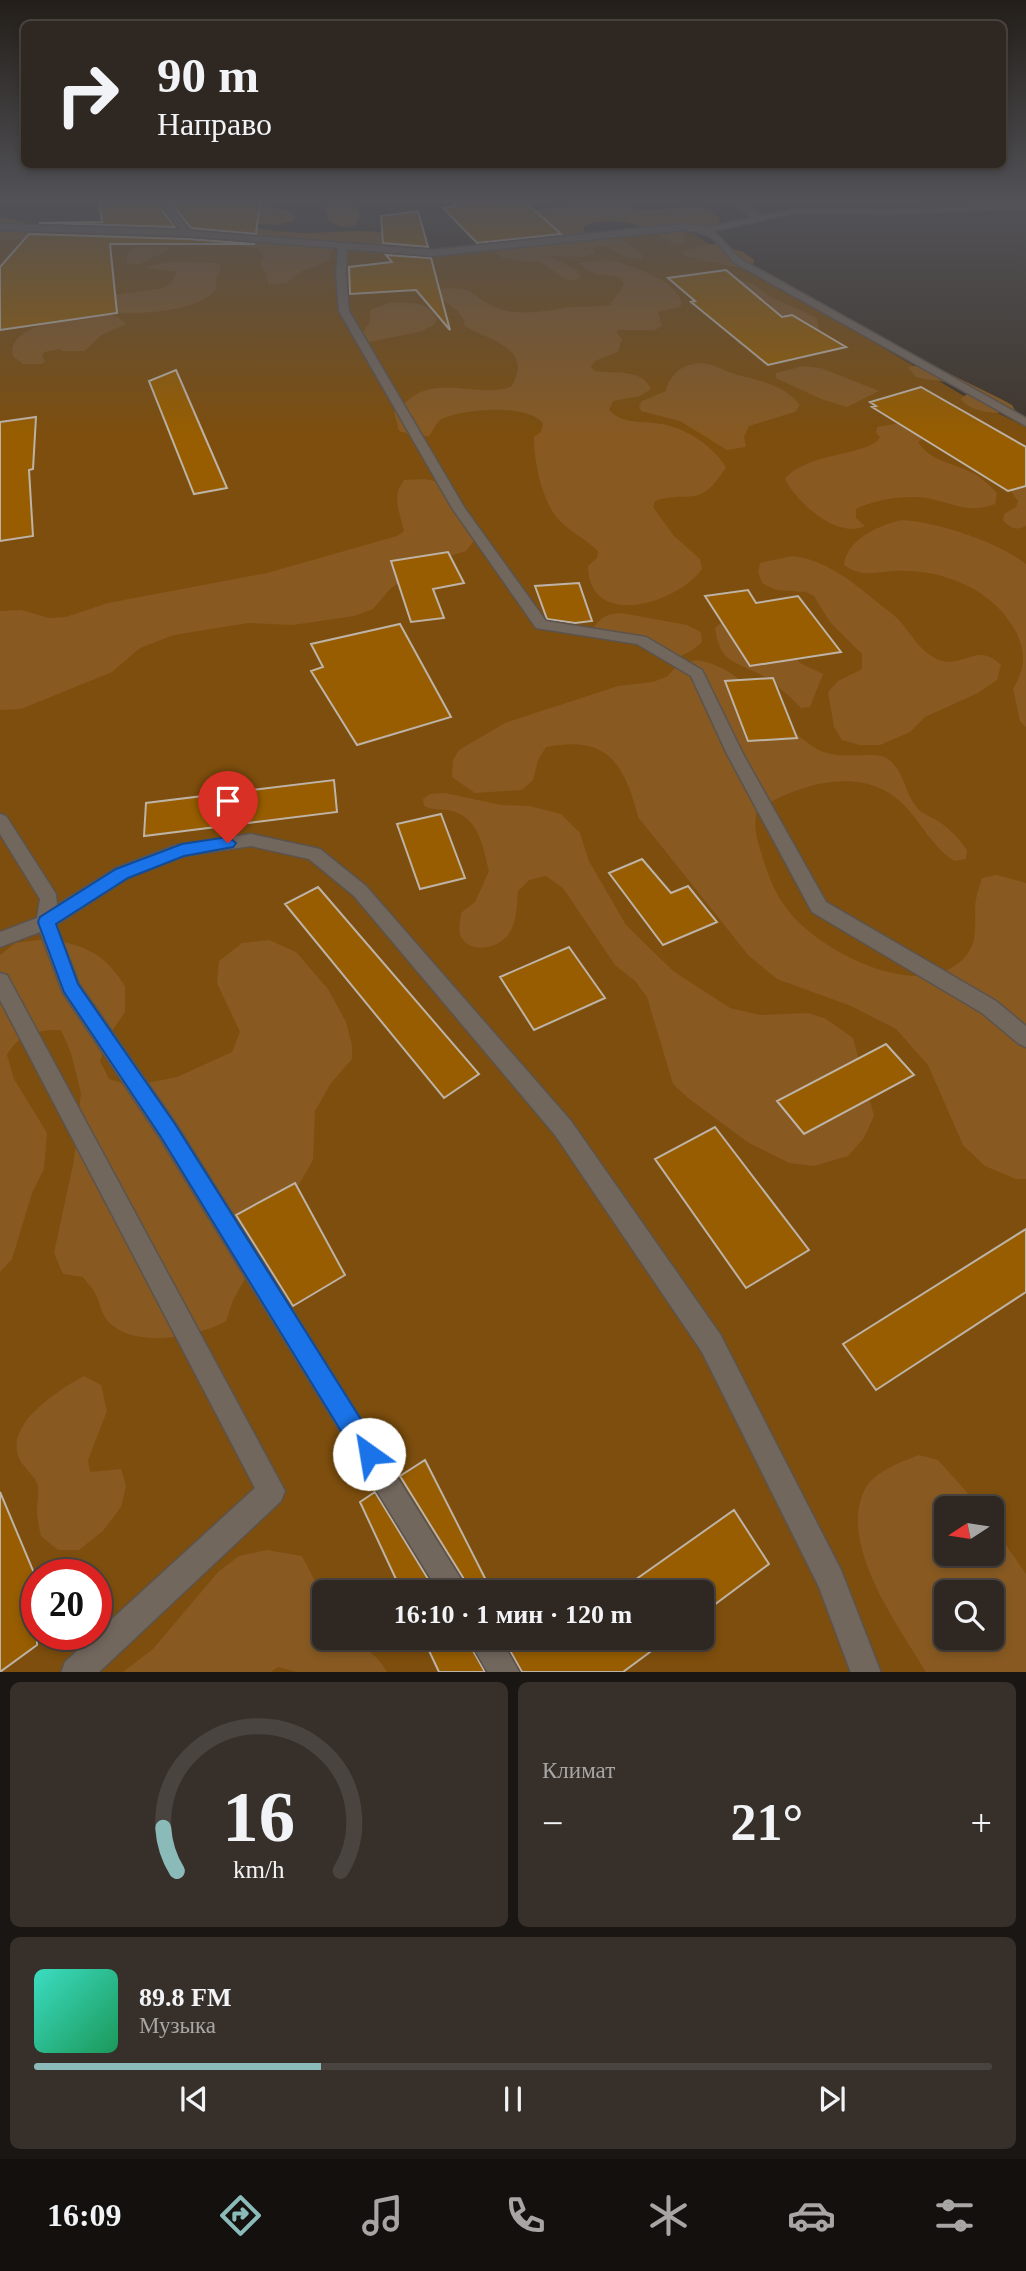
<!DOCTYPE html>
<html lang="ru">
<meta charset="utf-8">
<style>
:root{--surface:#2f2822;--page:#37302a;--text:#f1f3f6;--muted:#a7a6a5;--line:#4a4440;--accent:#8bbbb9}
body{margin:0;font-family:"Times New Roman",serif;background:var(--page);color:var(--text);height:100vh;display:flex;flex-direction:column;font-size:26px;white-space:nowrap}
*{box-sizing:border-box;margin:0}
p{font-size:23px;color:var(--muted)}
.icon{flex:none;width:38px;height:38px;fill:none;stroke:currentColor;stroke-width:2;stroke-linecap:round;stroke-linejoin:round}
.map{position:relative;height:1672px;overflow:hidden}
.details{display:flex;flex-direction:column;gap:10px;padding:10px;background:#1a1613;flex:1}
.details>*{flex:none}
.hud{position:absolute;left:21px;top:21px;width:985px;height:147px;border-radius:10px;box-shadow:0 4px 10px #0003,0 0 0 2px var(--line);background:#2f2822;color:var(--text);overflow:hidden}
.needle{width:46px;rotate:258deg}
.buttons{position:absolute;left:934px;top:1496px;display:grid;gap:14px}
.buttons a{display:grid;place-items:center;width:70px;height:70px;border-radius:10px;background:var(--surface);box-shadow:0 4px 10px #0003,0 0 0 2px var(--line);font-size:35px}
.speed{position:absolute;left:21px;top:1559px;display:flex;gap:14px;font-size:35px;font-weight:700;text-align:center}
.speed>*{display:grid;place-content:center;width:91px;height:91px;border-radius:50%;background:var(--surface);box-shadow:0 4px 10px #0003,0 0 0 2px var(--line);line-height:1}
.speed .limit{border:10px solid #d22;background:#fff;color:#111}
.pin{position:absolute;display:grid;place-items:center;width:60px;height:60px;color:#fff;margin:-72px -30px;border-radius:50% 50% 50% 0;rotate:-45deg;box-shadow:0 0 7px #0007}
.pin .icon{rotate:45deg}
.me{position:absolute;width:77px;margin:-38px;rotate:328deg;stroke-linejoin:round;filter:drop-shadow(0 0 5px #0008)}
.turn{display:flex;align-items:center;gap:24px;height:147px;padding:0 21px;font-size:32px}
.turn .icon{width:91px;height:91px;stroke-width:2.5}
.turn b{display:block;font-size:49px;line-height:60px}
.big{font-size:52px;font-weight:700;line-height:1.1}
.details .tile{flex:1;display:flex;flex-direction:column;justify-content:center;gap:10px;min-width:0;padding:0 24px;border-radius:10px;background:var(--page)}
.details .dial{align-items:center;gap:0}
.dial svg{height:182px;overflow:visible;fill:none;stroke:var(--line);stroke-width:7;stroke-linecap:round;text-anchor:middle}
.dial text{fill:var(--text);stroke:none}
.song{display:flex;align-items:center;gap:21px}
.cover{width:84px;height:84px;border-radius:10px;background:linear-gradient(135deg,hsl(170 70% 55%),hsl(150 70% 35%))}
.played{height:7px;border-radius:4px;background:linear-gradient(90deg,var(--accent) 30%,var(--line) 30%)}
.keys{display:flex;justify-content:space-around;direction:ltr}
.heat{display:flex;justify-content:space-between;align-items:center;font-size:38px;direction:ltr}
.details .tiles{flex:1;display:grid;gap:10px;grid-template-columns:1fr 1fr}
.tile:last-child{grid-column:span 2}
.trip{position:absolute;left:312px;top:1580px;width:402px;height:70px;border-radius:10px;background:var(--surface);box-shadow:0 4px 10px #0003,0 0 0 2px var(--line);font-weight:700;line-height:70px;text-align:center}
.tabs{display:flex;height:112px;justify-content:space-around;align-items:center;background:#13100e;color:var(--muted)}
.tabs .icon{width:49px;height:49px}
.tabs .active{color:var(--accent)}
.tabs b{font-size:32px;color:var(--text)}
.map>svg:first-child{display:block}
</style>
<div class="map">
<svg width="1026" height="1673" viewBox="0 0 1026 1673">
<rect width="100%" height="100%" fill="#3f362d"/>
<path fill="#7d4e0d" fill-rule="evenodd" d="M0 230 174 234 424 253 483 251 659 230 693 234 969 399 1026 427V1672L0 1673ZM947 1508H992V1554H947ZM37 1575H96V1634H37ZM324 1592H702V1638H324ZM947 1592H992V1638H947Z"/>
<path fill="#885a22" fill-rule="evenodd" d="M197 201C215 204 227 223 245 226 264 230 286 232 305 233 344 233 383 224 418 245 397 259 346 228 332 251 330 254 330 258 328 261L302 271 286 283 268 285 267 275 260 265 263 255 259 249 164 232 140 218 147 206 158 203Z
M234 201H267L270 207 292 212 295 216 293 221 277 225 257 224Z
M324 201H352L361 216 355 225 343 227 329 222Z
M598 201H630L632 208C654 216 709 194 720 221L711 228 683 234 686 240 680 245C670 244 664 237 655 232 636 223 602 215 583 227L585 234 622 240 643 255 642 259C620 262 610 240 592 248L595 253 583 257 549 256 577 270 581 277C564 287 556 269 541 263 526 258 510 264 496 254L501 247 537 236 530 211Z
M0 217 25 222 34 234 22 240H0Z
M716 244 743 252 754 260 753 265 735 267 684 256 681 252 703 245Z
M142 246 169 247V250L139 264 127 263 126 257 134 248Z
M605 259C626 264 677 279 682 303L680 307 658 312 662 326 655 330H618L617 333 622 339 618 352 595 361 591 367 595 371C614 374 642 368 651 389L640 396 613 401 609 410C625 427 648 419 670 426 692 432 715 449 726 467 699 511 690 489 655 501L653 507 674 536 700 559 702 569C677 604 589 630 588 566L597 558 598 551C586 539 570 532 559 520 543 504 533 459 534 437L541 432 543 424C531 403 463 409 442 419 436 422 434 430 429 436L418 437 399 431 394 412C402 406 411 396 421 392 451 380 482 397 511 387 535 347 489 341 465 326 461 306 444 305 432 291 479 280 471 303 507 311 529 315 551 310 572 307 585 306 597 307 610 305L624 285 621 278C607 273 590 278 580 263Z
M175 262 218 263 221 269 215 281 217 287C206 311 135 316 111 312L107 296 163 288 171 283 177 272 147 268 152 265Z
M735 279 753 284 771 297 817 318 821 338 745 346 738 344 737 342 742 339Z
M389 303C406 302 429 300 437 319L434 325 419 332 363 343 361 335 370 322V310Z
M101 313 118 317 126 324 102 335 84 351H63L60 349 44 352 42 357 45 361 42 364H23L13 356C5 324 80 316 101 313Z
M701 363C714 364 720 369 732 373 757 381 783 383 800 405L795 412 749 426 744 437 746 447 727 450 680 421 641 411 639 406 642 401 666 391C670 373 683 364 701 363Z
M921 365 938 368 1001 399 1012 405 1016 412C1000 414 972 414 961 399L968 393C951 379 936 382 916 377L908 367Z
M803 366 821 368 879 391 847 407 821 399 776 378V373Z
M900 423 923 438 918 442C930 461 952 463 971 472 981 477 989 485 997 493L995 504C967 514 957 504 931 499 909 494 876 499 856 509V518L865 526C838 540 796 502 785 479 806 452 870 456 880 437L876 433 877 427Z
M1026 449V526C1016 531 1010 528 1003 520L1004 514 1016 507 1018 501 1009 489Z
M424 479 440 482 476 538 466 551 415 567 412 575 391 588 373 609 354 616 293 625 248 623 174 635 140 648 112 672 21 709 0 710V611L21 610 49 618 66 617 108 603 267 573 397 536 404 531C400 512 391 497 404 480Z
M902 520C938 522 998 542 1026 564V727L1020 721 1013 689C1026 667 1026 652 1015 630 991 588 942 569 895 571 875 572 862 578 844 565 847 539 879 525 902 520Z
M792 556C826 560 850 580 876 601 882 607 891 612 897 618 909 630 918 649 933 657 961 674 975 639 1001 665L997 680 978 693 925 717 910 732 880 745H859L842 740 834 727 828 692 838 681 862 669V654L830 622 814 596 806 592 776 590 762 583 758 572 760 563Z
M621 613 687 625 701 632 702 642C691 653 668 666 654 654 648 649 644 642 637 640 626 636 611 636 599 634L594 627C602 616 608 614 621 613Z
M723 621 773 632 800 663 823 674 810 707 801 708C789 696 773 680 757 673 731 660 720 661 715 628Z
M696 660C747 667 774 722 815 748 839 763 874 749 888 759 904 770 905 794 918 809 924 815 934 818 941 823 952 831 959 839 967 850L966 859 954 861C930 844 923 825 904 805 864 764 801 783 758 809 752 825 757 839 762 855 767 873 775 894 787 909 818 951 923 1006 966 956 980 939 973 918 976 899 977 892 980 885 982 878L997 875 1026 883V1179H1016L985 1166 963 1145 928 1065 896 1029 851 1006 777 979 749 956 638 817C624 762 607 735 546 747L538 760 533 780 522 790 475 793 452 777 453 760 459 750 505 723 618 686 653 682 668 676 677 665Z
M445 793 501 805 530 806 561 814 580 833 589 861 626 925 673 971 730 1008 760 1015 808 1013 826 1019 853 1038 874 1116 864 1138 848 1156 814 1166 789 1163 749 1143 688 1098 673 1084 647 997 635 981 615 965 563 888 546 876 529 880 518 891C517 904 517 918 511 930 504 946 476 955 463 940 457 933 460 922 461 913L475 902 489 871C483 847 479 818 452 811 442 808 433 811 424 806L423 799 430 794Z
M47 939C85 945 104 953 125 986V1012L110 1034 100 1061 109 1079 132 1086 177 1077 232 1052 240 1032 217 983 219 961 242 943 269 940 296 952 328 989 346 1022 352 1045V1059L331 1083 315 1111 313 1160 233 1300 226 1321C198 1337 131 1350 107 1320 101 1314 100 1302 96 1295 93 1288 87 1283 83 1277L63 1274 54 1253 74 1160 81 1093 71 1053 61 1030C39 1029 18 1034 7 1055L14 1079 47 1133 44 1169 32 1193 12 1259 0 1272V955L15 943Z
M84 1376 101 1385 107 1411 88 1460 90 1472 121 1469 126 1486 121 1507 103 1531 79 1550H58L41 1536C39 1527 37 1518 37 1509 37 1502 39 1494 38 1487 37 1476 21 1467 18 1455 7 1422 60 1389 84 1376Z
M919 1455 938 1460 981 1508H947V1554H992V1525L1026 1574V1672H926C899 1627 837 1544 865 1489 875 1471 901 1462 919 1455ZM947 1592H992V1638H947Z
M267 1550 302 1556 324 1599V1638C350 1638 374 1648 387 1672H297L278 1667 269 1673 123 1672 153 1649 218 1572 239 1556Z"/>
<path fill="#975d00" stroke="#beb3a7" stroke-width="2" d="M99 201H155L175 227 39 223 102 222Z
M169 201H260L256 234 191 228Z
M451 201H524L561 234 477 243 443 208 456 206Z
M418 211 428 247 383 243 381 216Z
M29 234 187 239 255 244H110L117 313 0 330V267Z
M386 255 431 258 450 330 416 290 350 294 349 267 392 262Z
M726 270 782 317 792 315 846 347 768 365 691 302 695 301 668 278Z
M176 370 211 451 227 488 194 494 149 381Z
M921 387 1026 447V486L1008 491 872 407 876 406 870 402Z
M36 417 33 469 29 470 33 536 0 541V422Z
M448 552 464 583 433 589 444 618 411 622 391 561Z
M579 583 592 621 575 623 547 619 535 586Z
M748 590 756 603 798 596 841 652 750 666 705 596Z
M400 624 451 717 357 745 311 671 323 667 311 644Z
M773 678 797 738 748 741 725 681Z
M334 780 337 812 144 836 146 803Z
M441 814 465 878 420 889 397 824Z
M642 859 671 893 688 886 717 922 663 945 609 873Z
M318 887 479 1074 444 1098 285 904Z
M569 947 605 998 534 1030 500 977Z
M886 1044 914 1075 804 1134 777 1101Z
M715 1127 809 1250 746 1288 655 1159Z
M295 1183 345 1275 293 1306 236 1215Z
M1026 1229V1292L876 1390 843 1344Z
M425 1460 492 1592H472L400 1476Z
M0 1492 37 1580V1645L0 1672Z
M375 1492 436 1592H402L360 1502Z
M734 1510 769 1564 702 1614V1592H618Z
M423 1638H466L485 1672H439Z
M503 1638H669L623 1672H522Z"/>
<g fill="none" stroke-linecap="round" stroke-linejoin="round">
<defs>
<path id="lane" d="M158 201H166L190 231 433 250 682 224 707 227 753 218 732 201H741L762 216 795 209 894 210 1026 204V208L894 214 795 213 714 231 739 258 1026 418V426L733 262C714 238 713 233 682 230L433 256 347 249 346 274 349 311 464 507 546 621 646 637 702 670 743 754 826 902 996 1001 1026 1026V1047L1019 1044 982 1013 812 912 727 754 691 676 637 644 536 628 452 508 339 311 336 274 338 248 187 236 0 230V224L180 230Z
M0 814 6 816 56 894 57 905 116 868 176 845 251 834 320 849 366 886 571 1121 720 1334 841 1570 881 1673H851L819 1587 702 1352 555 1135 354 896 309 859 251 846 184 856 128 878 56 925 79 984 176 1124 469 1592H439L160 1138 63 993 40 932 0 947V932L37 918 40 899 0 834Z
M0 973 7 975 285 1491 281 1501 98 1673H61L65 1662 255 1488 0 1000Z
M468 1638H500L520 1673H488Z"/>
</defs>
<use href="#lane" stroke="#5b534c" stroke-width="3"/>
<use href="#lane" fill="#72675d" fill-rule="evenodd"/>
</g>
<linearGradient id="sky" x2="0" y2="1"><stop stop-color="#231e19"/><stop offset="0.46" stop-color="#525257"/><stop offset="1" stop-color="#525257" stop-opacity="0"/></linearGradient>
<rect width="1026" height="435" fill="url(#sky)"/>
<path fill="#1a73e8" stroke="#114b97" stroke-width="2" d="M228 837 236 843 233 847 184 856 128 878 56 924 78 984 175 1124 377 1445 381 1454 377 1462 369 1466 360 1462 161 1137 64 992 38 922 40 917 116 869 182 844Z"/>
</svg>
<div class="buttons">
<a><svg class="needle" viewBox="-14 -14 28 28"><path d="M0-13l5 13h-10z" fill="#e53935"/><path d="M0 13l5-13h-10z" fill="#a7a6a5"/></svg></a>
<a><svg class="icon" aria-label="search" viewBox="0 0 24 24"><circle cx="10" cy="10" r="6"/><path d="M15 15l6 6"/></svg></a>
</div>
<div class="speed"><div class="limit">20</div></div>
<div class="pin" style="left:228px;top:843px;background:#d93025"><svg class="icon" aria-label="arrive" viewBox="0 0 24 24"><path d="M6 21V4h12l-3 4 3 4H6"/></svg></div>
<svg class="me" style="left:369px;top:1454px" viewBox="-20 -20 40 40"><circle r="19" fill="#fff"/><path d="M0-13L10 11 0 6-10 11z" fill="#1a73e8"/></svg>
<div class="trip">16:10 · 1 мин · 120 m</div>
<div class="hud">
<div class="turn"><svg class="icon" aria-label="right" viewBox="0 0 24 24"><path d="M7 20v-9h11M14 6l5 5-5 5"/></svg><div><b>90 m</b>Направо</div></div>
</div>
</div>
<section class="details">
<div class="tiles">
<div class="tile dial"><svg viewBox="0 0 100 80">
<path d="M14 69A42 42 0 1 1 86 69"/>
<path d="M14 69A42 42 0 0 1 8 50" stroke="#8bbbb9"/>
<text x="50" y="56" font-size="32" font-weight="700">16</text>
<text x="50" y="72" font-size="11">km/h</text>
</svg></div>
<div class="tile"><p>Климат</p>
<div class="heat"><a>−</a><b class="big">21°</b><a>+</a></div>
</div>
<div class="tile">
<div class="song"><i class="cover"></i><div><b>89.8 FM</b><p>Музыка</p></div></div>
<div class="played"></div>
<div class="keys"><svg class="icon" aria-label="previous" viewBox="0 0 24 24"><path d="M18 5L8 12l10 7zM5 5v14"/></svg><svg class="icon" aria-label="pause" viewBox="0 0 24 24"><path d="M8 5v14M16 5v14"/></svg><svg class="icon" aria-label="next" viewBox="0 0 24 24"><path d="M6 5l10 7-10 7zM19 5v14"/></svg></div>
</div>
</div>
</section>
<nav class="tabs">
<b>16:09</b>
<svg class="icon active" aria-label="directions" viewBox="0 0 24 24"><path d="M12 3l9 9-9 9-9-9zM9 14v-3h6M13 9l2 2-2 2"/></svg>
<svg class="icon" aria-label="music" viewBox="0 0 24 24"><path d="M9 18V5l10-2v13"/><circle cx="6" cy="18" r="3"/><circle cx="16" cy="16" r="3"/></svg>
<svg class="icon" aria-label="phone" viewBox="0 0 24 24"><path d="M5 4h4l2 5-3 2q2 4 5 5l2-3 5 2v4C11 20 4 13 5 4z"/></svg>
<svg class="icon" aria-label="climate" viewBox="0 0 24 24"><path d="M12 3v18M4 7l16 10M4 17L20 7"/></svg>
<svg class="icon" aria-label="car" viewBox="0 0 24 24"><path d="M5 17H2v-5l4-1 3-4h7l3 4 3 1v5h-3M9 17h6M6 11h13"/><circle cx="7" cy="17" r="2"/><circle cx="17" cy="17" r="2"/></svg>
<svg class="icon" aria-label="filters" viewBox="0 0 24 24"><path d="M4 7h16M4 17h16"/><circle cx="9" cy="7" r="2"/><circle cx="15" cy="17" r="2"/></svg>
</nav>
